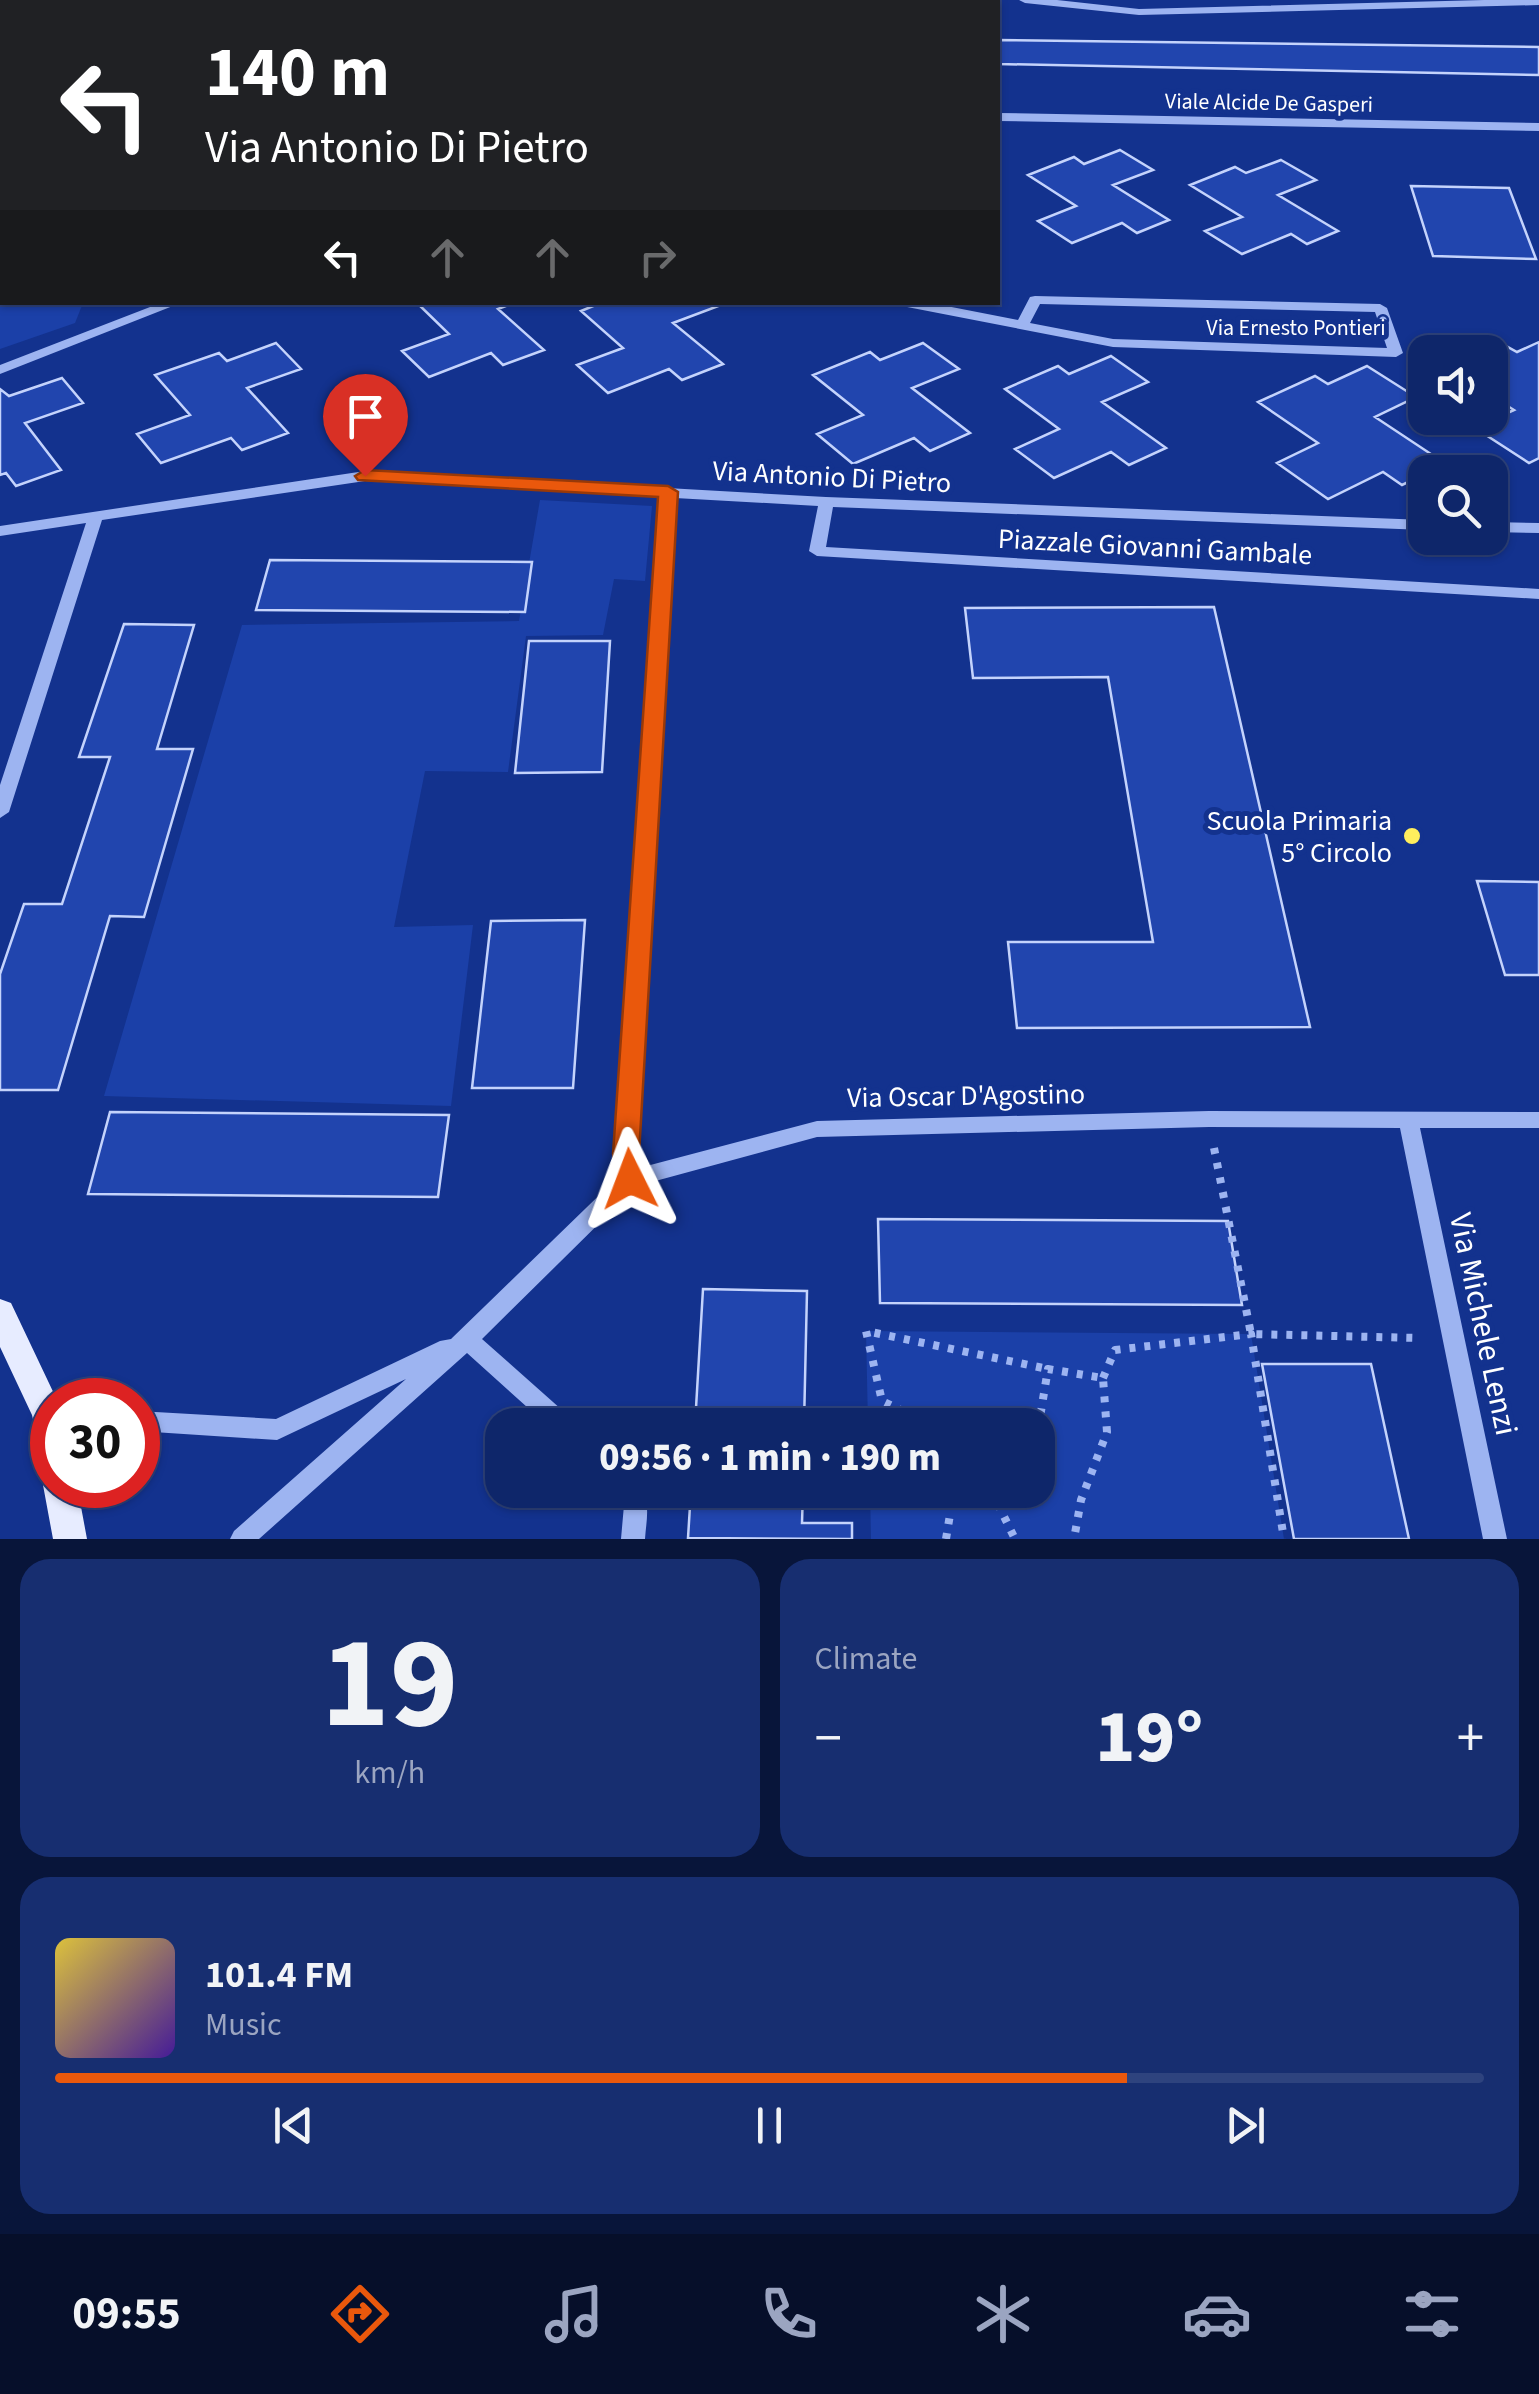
<!DOCTYPE html>
<meta charset="utf-8">
<style>
:root{--surface:#0e266a;--page:#172e70;--text:#f1f3f6;--muted:#9ba5c1;--line:#2e437e;--accent:#ea580c}
body{margin:0;font-family:"Source Sans 3",sans-serif;background:var(--page);color:var(--text);height:100vh;display:flex;flex-direction:column;font-size:38px;white-space:nowrap}
*{box-sizing:border-box;margin:0}
p{font-size:32px;color:var(--muted)}
.icon{flex:none;width:55px;height:55px;fill:none;stroke:currentColor;stroke-width:2;stroke-linecap:round;stroke-linejoin:round}
.map{position:relative;height:1539px;overflow:hidden}
.panel{display:flex;flex-direction:column;gap:20px;padding:20px;background:#08153a;flex:1}
.panel>*{flex:none}
.hud{position:absolute;left:0px;top:0px;width:1000px;height:305px;box-shadow:0 2px 8px #0004,0 0 0 2px var(--line);background:#202124;color:#fff;overflow:hidden}
.buttons{position:absolute;left:1408px;top:335px;display:grid;gap:20px}
.buttons a{display:grid;place-items:center;width:100px;height:100px;border-radius:20px;background:var(--surface);box-shadow:0 2px 8px #0004,0 0 0 2px var(--line);font-size:50px}
.speed{position:absolute;left:30px;top:1378px;display:flex;gap:20px;font-size:50px;font-weight:700;text-align:center}
.speed>*{display:grid;place-content:center;width:130px;height:130px;border-radius:50%;background:var(--surface);box-shadow:0 2px 8px #0004,0 0 0 2px var(--line);line-height:1}
.speed .limit{border:15px solid #d22;background:#fff;color:#111}
.pin{position:absolute;display:grid;place-items:center;width:85px;height:85px;color:#fff;margin:-102px -42px;border-radius:50% 50% 50% 0;rotate:-45deg;box-shadow:0 0 10px #0007}
.pin .icon{rotate:45deg}
.me{position:absolute;width:110px;margin:-55px;rotate:357deg;stroke-linejoin:round;filter:drop-shadow(0 0 8px #0008)}
.turn{display:flex;align-items:center;gap:35px;height:210px;padding:0 40px;font-size:45px}
.turn .icon{width:130px;height:130px;stroke-width:2.5}
.turn b{display:block;font-size:70px;line-height:85px}
.lanes{display:flex;align-items:center;height:95px;padding:0 40px;background:#0003;justify-content:center;gap:50px;direction:ltr}
.lanes .off{opacity:.35}
.big{font-size:75px;font-weight:800;line-height:1.1}
.panel .widget{flex:1;display:flex;flex-direction:column;justify-content:center;gap:15px;min-width:0;padding:0 35px;border-radius:30px;background:var(--page)}
.panel .dial{align-items:center;gap:0}
.dial b{font-size:130px;line-height:1}
.song{display:flex;align-items:center;gap:30px}
.cover{width:120px;height:120px;border-radius:15px;background:linear-gradient(135deg,hsl(50 70% 55%),hsl(260 70% 35%))}
.played{height:10px;border-radius:5px;background:linear-gradient(90deg,var(--accent) 75%,var(--line) 75%)}
.keys{display:flex;justify-content:space-around;direction:ltr}
.heat{display:flex;justify-content:space-between;align-items:center;font-size:55px;direction:ltr}
.panel .tiles{flex:1;display:grid;gap:20px;grid-template-columns:1fr 1fr}
.widget:last-child{grid-column:span 2}
.trip{position:absolute;left:485px;top:1408px;width:570px;height:100px;border-radius:30px;background:var(--surface);box-shadow:0 2px 8px #0004,0 0 0 2px var(--line);font-weight:800;line-height:100px;text-align:center}
.dock{display:flex;height:160px;justify-content:space-around;align-items:center;background:#060f2a;color:var(--muted)}
.dock .icon{width:70px;height:70px}
.dock .on{color:var(--accent)}
.dock b{font-size:45px;color:var(--text)}
.map>svg:first-child{display:block}
</style>
<div class="map">
<svg width="1539" height="1539" viewBox="0 0 1539 1539">
<rect width="100%" height="100%" fill="#13328e"/>
<path fill="#1b40a8" d="M0 124 2 302 83 303 75 323 0 349Z
M540 500 652 506 645 581 614 579 603 635 526 636 508 772 425 771 394 927 473 925 451 1106 104 1096 242 625 519 621Z
M866 1331 1251 1334 1284 1539H871L870 1490H1038V1425H868Z"/>
<path fill="#2145ae" stroke="#c4d3fc" stroke-width="2.5" d="M159 0H540L157 2Z
M998 40 1539 47V75L998 64Z
M1120 150 1153 170 1113 185 1169 220 1137 233 1122 223 1072 243 1038 221 1076 206 1028 175 1074 157 1084 164Z
M1281 160 1316 180 1278 195 1338 231 1307 244 1291 234 1242 254 1205 231 1242 217 1190 185 1235 167 1246 173Z
M1411 186 1509 188 1536 259 1433 256Z
M416 302H516L498 309 544 350 503 365 491 353 429 377 402 351 449 334Z
M603 302H718L721 305 673 323 723 364 682 380 669 369 608 393 577 365 623 348 581 311Z
M1539 342V458L1529 463 1475 428 1514 410 1490 395 1487 352 1504 345 1517 352Z
M276 343 301 369 247 388 288 433 242 450 231 438 161 463 137 434 190 415 155 375 219 353 227 361Z
M923 343 959 369 912 388 970 433 930 451 914 438 853 464 817 434 863 415 813 375 870 352 880 360Z
M1111 356 1148 382 1102 402 1166 448 1129 465 1111 452 1054 478 1015 449 1059 429 1005 389 1058 366 1069 374Z
M1367 366 1416 397 1375 417 1446 464 1402 485 1383 472 1328 499 1277 463 1318 443 1258 402 1315 376 1328 384Z
M62 378 83 403 25 423 61 470 16 486 6 473 0 475V389L9 396Z
M270 560 532 562 525 612 256 610Z
M1214 607 1310 1027 1017 1028 1008 942H1153L1108 677 973 678 965 608Z
M124 624 194 625 157 749H193L144 917 110 916 58 1090H0V974L24 904H62L110 757H79Z
M529 641H610L602 772 515 773Z
M1477 881 1539 882V975H1505Z
M585 920 573 1088H472L491 921Z
M110 1112 449 1115 438 1197 88 1194Z
M878 1219 1228 1221 1242 1305 880 1303Z
M703 1289 807 1291 804 1425H695Z
M1262 1364H1371L1409 1539H1294Z
M691 1490H803L802 1523H852V1539L688 1538Z"/>
<g fill="none" stroke-linecap="round" stroke-linejoin="round">
<path stroke="#9db4f1" stroke-width="8" stroke-dasharray="6 9" stroke-linecap="butt" d="M1214 1148 1251 1334 1419 1338
M1103 1378 1115 1350 1251 1334 1284 1539
M931 1425 882 1401 866 1331 1048 1369
M1038 1429 1048 1369 1103 1378 1107 1432 1081 1500 1074 1539
M991 1490 1015 1539
M946 1539 954 1490"/>
<path fill="#9db4f1" fill-rule="evenodd" d="M1019 0H1057L1139 9 1484 0H1539V5L1139 15 1025 3Z
M0 97 2 98V104L0 105Z
M998 113 1539 123V131L998 121Z
M1035 296 1380 304 1387 308 1403 353 1396 357 1113 347 902 306 896 302H926L1018 320 1030 297ZM1040 304 1375 312 1387 348 1113 339 1030 323Z
M163 302H183L0 374V365Z
M365 471 826 497 1425 520V530L833 507 826 547 1539 589V599L817 556 809 551 818 506 675 498 636 1153 639 1168 817 1121 1209 1111 1539 1112V1128H1420L1507 1539H1483L1400 1128 1209 1127 817 1137 637 1186 482 1339 571 1418 574 1425H547L467 1353 259 1539H230L234 1531 406 1379 277 1440 138 1431V1411L276 1419 440 1341 451 1339 619 1176 616 1153 660 497 365 481 102 520 9 812 0 818V785L86 523 0 536V526Z
M1490 522 1539 523V533L1490 532Z
M614 1490H641C651 1504 646 1522 645 1539H621L624 1505Z"/>
<path fill="#e7ecff" fill-rule="evenodd" d="M0 1299 11 1303 57 1400H52V1454L40 1450 32 1415 0 1347Z
M52 1472V1485H77L87 1539H53L43 1485Z"/>
</g>
<path fill="#ea580c" stroke="#983908" stroke-width="2.5" d="M365 470 668 486 678 492 639 1154 643 1179 639 1187H620L613 1154 658 497 358 480 355 476Z"/>
<circle fill="#ffee5d" stroke="#13328e" stroke-width="4" cx="1412" cy="836" r="10"/>
<g text-anchor="middle" stroke-width="10" stroke-linejoin="round" paint-order="stroke">
<g font-size="22" fill="#fff" stroke="#13328e">
<text transform="translate(1269 102) rotate(1)" y="8">Viale Alcide De Gasperi</text>
<text x="1296" y="335">Via Ernesto Pontieri</text>
</g>
<g font-size="28" fill="#fff" stroke="#13328e">
<text transform="translate(832 476) rotate(3)" y="10">Via Antonio Di Pietro</text>
<text transform="translate(1155 546) rotate(3)" y="10">Piazzale Giovanni Gambale</text>
<text transform="translate(966 1095) rotate(-1)" y="10">Via Oscar D'Agostino</text>
</g>
<g font-size="28" fill="#fff" stroke="#13328e" text-anchor="end">
<text x="1392" y="830">Scuola Primaria<tspan x="1392" dy="32">5° Circolo</tspan></text>
</g>
<g font-size="32" fill="#fff" stroke="#13328e">
<text transform="translate(1484 1324) rotate(78)" y="11">Via Michele Lenzi</text>
</g>
</g>
</svg>
<div class="buttons">
<a><svg class="icon" aria-label="sound" viewBox="0 0 24 24"><path d="M4 9h4l5-4v14l-5-4H4zM17 9q2 3 0 6"/></svg></a>
<a><svg class="icon" aria-label="search" viewBox="0 0 24 24"><circle cx="10" cy="10" r="6"/><path d="M15 15l6 6"/></svg></a>
</div>
<div class="speed"><div class="limit">30</div></div>
<div class="pin" style="left:365px;top:476px;background:#d93025"><svg class="icon" aria-label="arrive" viewBox="0 0 24 24"><path d="M6 21V4h12l-3 4 3 4H6"/></svg></div>
<svg class="me" style="left:630px;top:1179px" viewBox="-20 -20 40 40"><path d="M0-17L14 15 0 8-14 15z" fill="#ea580c" stroke="#fff" stroke-width="4"/></svg>
<div class="trip">09:56 · 1 min · 190 m</div>
<div class="hud">
<div class="turn"><svg class="icon" aria-label="left" viewBox="0 0 24 24"><path d="M17 20v-9H6M10 6l-5 5 5 5"/></svg><div><b>140 m</b>Via Antonio Di Pietro</div></div>
<div class="lanes"><svg class="icon" aria-label="left" viewBox="0 0 24 24"><path d="M17 20v-9H6M10 6l-5 5 5 5"/></svg><svg class="icon off" aria-label="ahead" viewBox="0 0 24 24"><path d="M12 20V5M6 11l6-6 6 6"/></svg><svg class="icon off" aria-label="ahead" viewBox="0 0 24 24"><path d="M12 20V5M6 11l6-6 6 6"/></svg><svg class="icon off" aria-label="right" viewBox="0 0 24 24"><path d="M7 20v-9h11M14 6l5 5-5 5"/></svg></div>
</div>
</div>
<section class="panel">
<div class="tiles">
<div class="widget dial"><b>19</b><p>km/h</p></div>
<div class="widget"><p>Climate</p>
<div class="heat"><a>−</a><b class="big">19°</b><a>+</a></div>
</div>
<div class="widget">
<div class="song"><i class="cover"></i><div><b>101.4 FM</b><p>Music</p></div></div>
<div class="played"></div>
<div class="keys"><svg class="icon" aria-label="previous" viewBox="0 0 24 24"><path d="M18 5L8 12l10 7zM5 5v14"/></svg><svg class="icon" aria-label="pause" viewBox="0 0 24 24"><path d="M8 5v14M16 5v14"/></svg><svg class="icon" aria-label="next" viewBox="0 0 24 24"><path d="M6 5l10 7-10 7zM19 5v14"/></svg></div>
</div>
</div>
</section>
<nav class="dock">
<b>09:55</b>
<svg class="icon on" aria-label="directions" viewBox="0 0 24 24"><path d="M12 3l9 9-9 9-9-9zM9 14v-3h6M13 9l2 2-2 2"/></svg>
<svg class="icon" aria-label="music" viewBox="0 0 24 24"><path d="M9 18V5l10-2v13"/><circle cx="6" cy="18" r="3"/><circle cx="16" cy="16" r="3"/></svg>
<svg class="icon" aria-label="phone" viewBox="0 0 24 24"><path d="M5 4h4l2 5-3 2q2 4 5 5l2-3 5 2v4C11 20 4 13 5 4z"/></svg>
<svg class="icon" aria-label="climate" viewBox="0 0 24 24"><path d="M12 3v18M4 7l16 10M4 17L20 7"/></svg>
<svg class="icon" aria-label="car" viewBox="0 0 24 24"><path d="M5 17H2v-5l4-1 3-4h7l3 4 3 1v5h-3M9 17h6M6 11h13"/><circle cx="7" cy="17" r="2"/><circle cx="17" cy="17" r="2"/></svg>
<svg class="icon" aria-label="filters" viewBox="0 0 24 24"><path d="M4 7h16M4 17h16"/><circle cx="9" cy="7" r="2"/><circle cx="15" cy="17" r="2"/></svg>
</nav>
